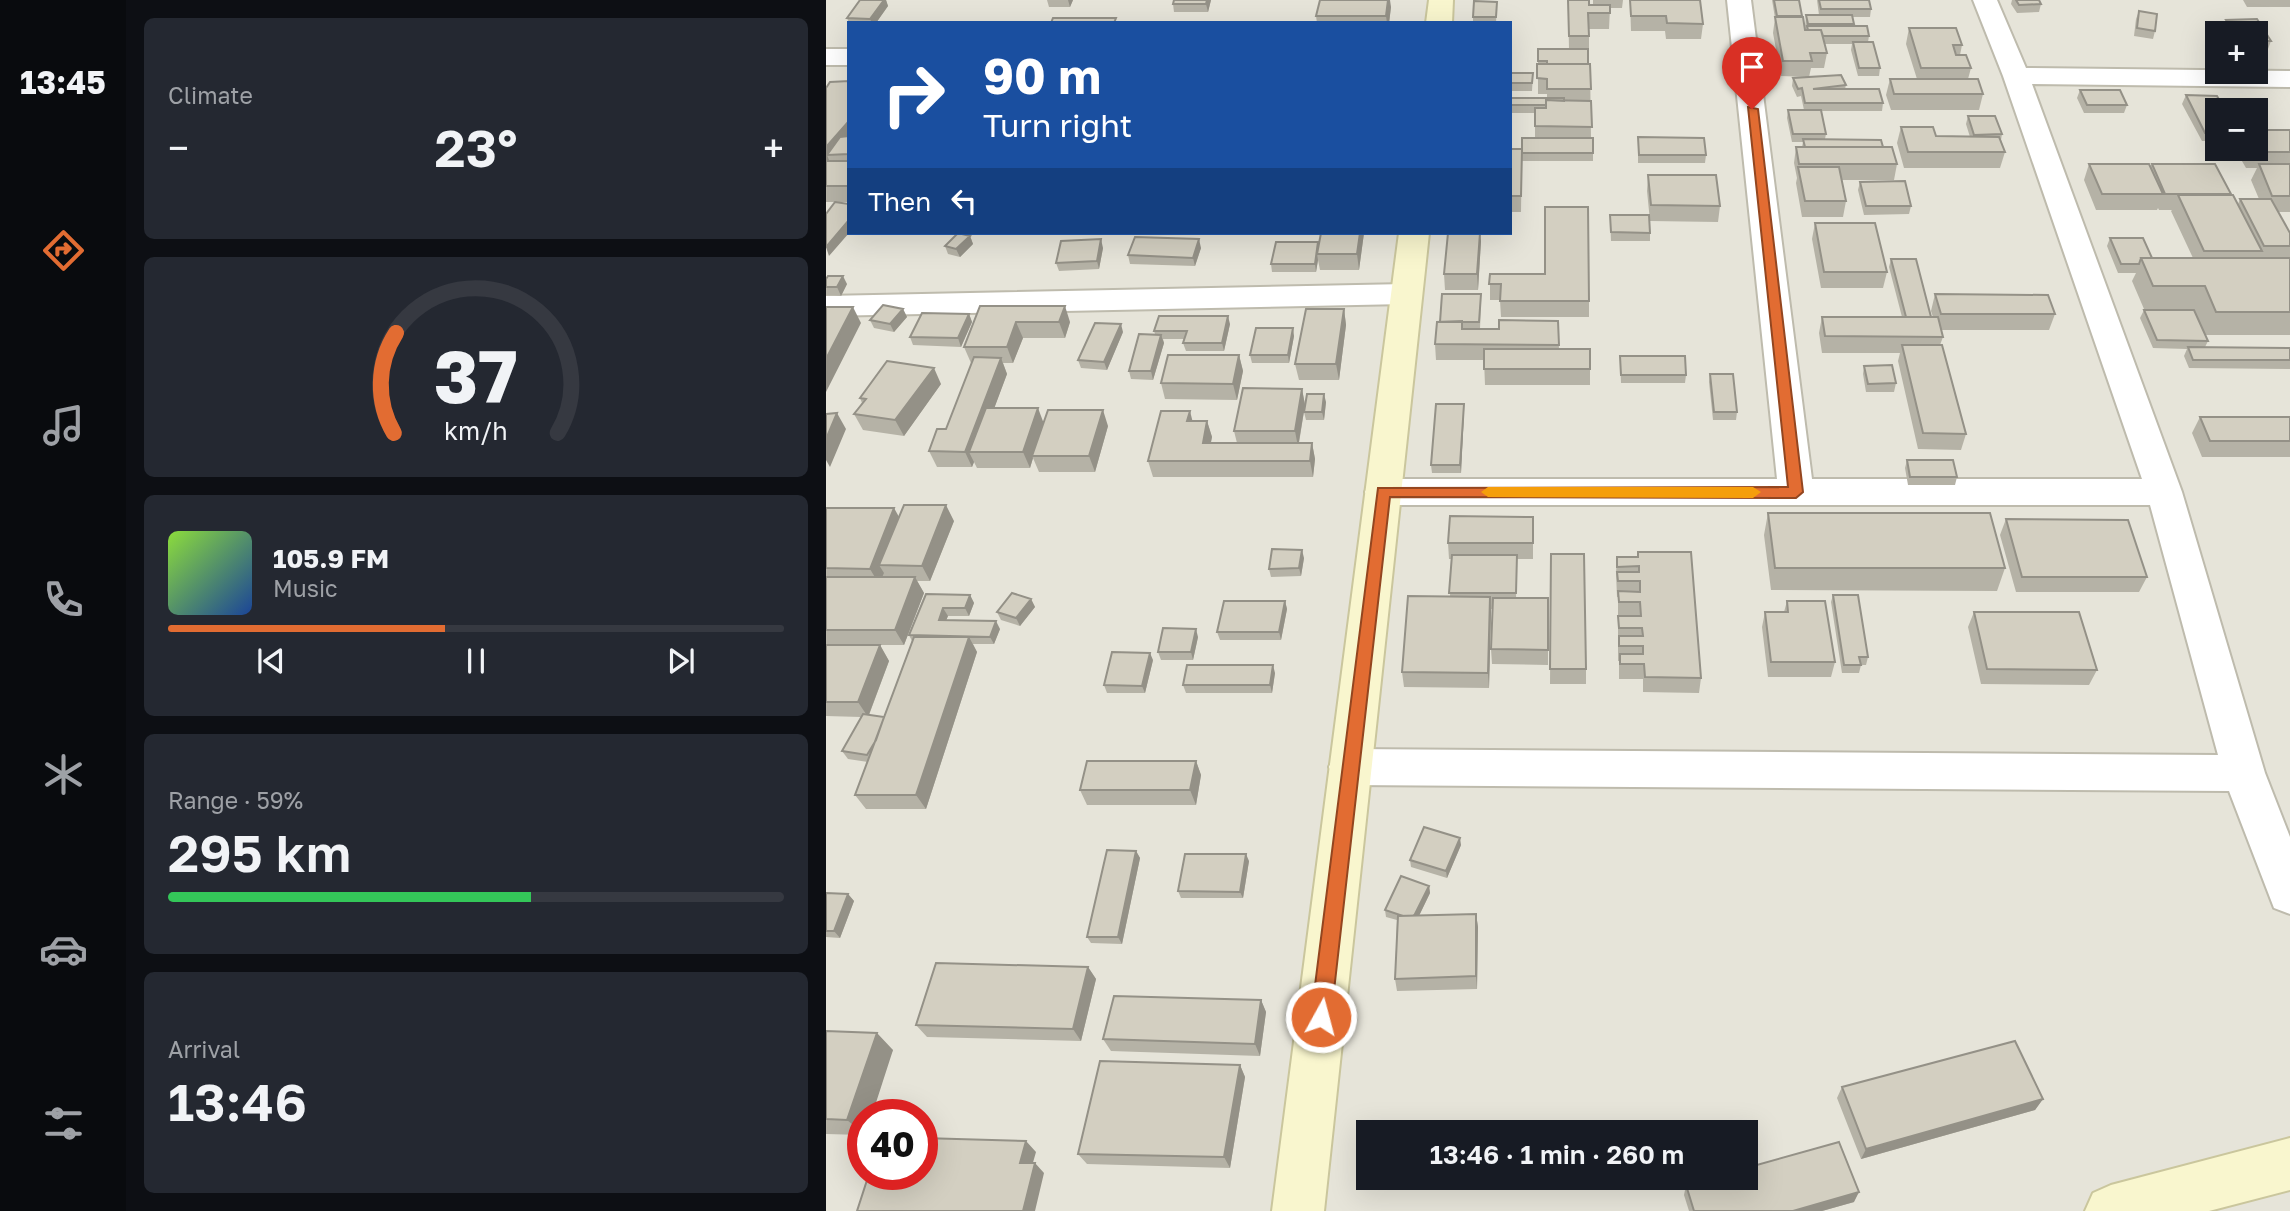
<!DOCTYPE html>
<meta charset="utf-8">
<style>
:root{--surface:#171b24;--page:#242831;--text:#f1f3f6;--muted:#9ea1a6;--line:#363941;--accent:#e26c32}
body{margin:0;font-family:"Golos Text",sans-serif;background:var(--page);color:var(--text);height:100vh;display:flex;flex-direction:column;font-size:26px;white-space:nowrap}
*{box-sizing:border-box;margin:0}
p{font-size:23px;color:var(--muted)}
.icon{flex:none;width:38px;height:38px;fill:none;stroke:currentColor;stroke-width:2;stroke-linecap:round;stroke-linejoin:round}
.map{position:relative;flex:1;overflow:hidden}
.details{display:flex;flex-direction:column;gap:18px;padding:18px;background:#0d0f14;width:700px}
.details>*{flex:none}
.top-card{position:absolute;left:21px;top:21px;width:665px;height:214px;border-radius:0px;box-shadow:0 7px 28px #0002;background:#1a4fa0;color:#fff;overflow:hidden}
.controls{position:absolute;left:1379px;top:21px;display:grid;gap:14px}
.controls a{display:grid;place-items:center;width:63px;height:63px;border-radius:0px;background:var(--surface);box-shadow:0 7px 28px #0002;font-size:35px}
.speed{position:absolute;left:21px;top:1099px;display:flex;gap:14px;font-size:35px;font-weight:700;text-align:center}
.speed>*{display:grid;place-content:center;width:91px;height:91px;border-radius:50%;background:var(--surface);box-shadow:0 7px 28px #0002;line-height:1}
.speed .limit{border:10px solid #d22;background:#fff;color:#111}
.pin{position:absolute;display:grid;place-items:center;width:60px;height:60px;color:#fff;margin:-72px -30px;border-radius:50% 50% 50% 0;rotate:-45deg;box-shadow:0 0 7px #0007}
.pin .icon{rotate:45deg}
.me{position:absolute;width:77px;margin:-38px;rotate:7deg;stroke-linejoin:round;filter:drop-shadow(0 0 5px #0008)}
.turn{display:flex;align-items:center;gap:24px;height:147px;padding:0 21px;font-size:32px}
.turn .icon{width:91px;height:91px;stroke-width:2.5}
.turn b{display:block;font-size:49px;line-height:60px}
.then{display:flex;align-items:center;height:66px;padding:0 21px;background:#0003;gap:14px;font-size:26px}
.big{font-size:52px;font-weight:600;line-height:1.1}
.details .tile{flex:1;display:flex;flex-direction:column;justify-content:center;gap:10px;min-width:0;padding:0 24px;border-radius:10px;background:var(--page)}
.details .dial{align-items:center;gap:0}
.dial svg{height:182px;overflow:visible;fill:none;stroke:var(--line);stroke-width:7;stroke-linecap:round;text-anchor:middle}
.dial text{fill:var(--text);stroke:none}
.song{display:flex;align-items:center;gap:21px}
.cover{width:84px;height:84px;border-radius:10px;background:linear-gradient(135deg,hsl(90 70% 55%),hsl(220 70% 35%))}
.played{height:7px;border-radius:4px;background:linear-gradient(90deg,var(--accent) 45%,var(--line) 45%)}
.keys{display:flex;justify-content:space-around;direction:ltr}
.heat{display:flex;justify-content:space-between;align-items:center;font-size:38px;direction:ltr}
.charge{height:10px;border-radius:5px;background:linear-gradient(90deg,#34c759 59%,var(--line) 0)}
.trip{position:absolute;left:530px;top:1120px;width:402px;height:70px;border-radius:0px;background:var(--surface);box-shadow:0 7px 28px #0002;font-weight:600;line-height:70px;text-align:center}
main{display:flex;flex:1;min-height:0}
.tab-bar{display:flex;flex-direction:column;width:126px;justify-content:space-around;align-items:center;background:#090b0e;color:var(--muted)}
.tab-bar .icon{width:49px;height:49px}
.tab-bar .active{color:var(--accent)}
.tab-bar b{font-size:32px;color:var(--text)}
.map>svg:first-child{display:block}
</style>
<main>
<nav class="tab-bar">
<b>13:45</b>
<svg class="icon active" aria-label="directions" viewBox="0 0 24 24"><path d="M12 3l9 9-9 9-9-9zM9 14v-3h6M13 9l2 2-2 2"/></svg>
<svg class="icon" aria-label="music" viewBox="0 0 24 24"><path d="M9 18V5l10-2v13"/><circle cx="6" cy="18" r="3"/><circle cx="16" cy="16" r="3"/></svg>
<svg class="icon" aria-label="phone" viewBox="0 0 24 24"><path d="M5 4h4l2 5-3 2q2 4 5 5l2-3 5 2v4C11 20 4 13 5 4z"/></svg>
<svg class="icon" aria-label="climate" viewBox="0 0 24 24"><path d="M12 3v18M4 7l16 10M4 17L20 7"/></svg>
<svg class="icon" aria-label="car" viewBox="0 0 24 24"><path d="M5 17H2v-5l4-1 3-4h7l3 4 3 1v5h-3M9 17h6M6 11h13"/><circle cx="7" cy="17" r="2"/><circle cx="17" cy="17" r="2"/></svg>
<svg class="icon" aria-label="filters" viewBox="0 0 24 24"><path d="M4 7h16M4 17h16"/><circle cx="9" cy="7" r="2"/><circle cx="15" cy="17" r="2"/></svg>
</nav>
<section class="details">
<div class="tile"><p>Climate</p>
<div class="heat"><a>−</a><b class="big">23°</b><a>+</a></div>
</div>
<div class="tile dial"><svg viewBox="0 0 100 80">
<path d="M14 69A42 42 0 1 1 86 69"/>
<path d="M14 69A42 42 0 0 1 15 25" stroke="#e26c32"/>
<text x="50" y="56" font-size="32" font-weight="700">37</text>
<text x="50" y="72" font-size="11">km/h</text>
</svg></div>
<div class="tile">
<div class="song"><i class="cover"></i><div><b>105.9 FM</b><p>Music</p></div></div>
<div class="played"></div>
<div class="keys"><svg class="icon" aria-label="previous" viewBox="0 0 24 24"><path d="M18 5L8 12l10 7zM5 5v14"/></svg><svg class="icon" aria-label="pause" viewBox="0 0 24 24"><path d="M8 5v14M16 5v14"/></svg><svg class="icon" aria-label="next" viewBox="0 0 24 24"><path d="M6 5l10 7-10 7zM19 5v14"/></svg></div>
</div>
<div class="tile"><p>Range · 59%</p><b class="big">295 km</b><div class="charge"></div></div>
<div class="tile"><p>Arrival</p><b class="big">13:46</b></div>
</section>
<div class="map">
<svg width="1464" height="1211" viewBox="0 0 1464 1211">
<rect width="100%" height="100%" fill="#f3f2ea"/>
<path fill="#e6e4d9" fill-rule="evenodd" d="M0 0H1464V1211H0ZM23 23H684V233H23ZM1391 33H1430V72H1391ZM1391 110H1430V149H1391ZM37 1115H96V1174H37ZM542 1132H920V1178H542Z"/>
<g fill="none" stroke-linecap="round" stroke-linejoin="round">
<defs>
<path id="street" d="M901 0H925L986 479H1316L1177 76 1147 0H1171L1200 68 1464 71V87L1206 84 1356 492 1439 773 1464 837V914L1448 908 1403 791 524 785 509 780 503 767 509 754 524 749 1392 755 1324 505H557L544 501 539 492 544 483 557 479H951Z
M0 49H23V65H0Z
M580 284 591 287 596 294 591 301 580 304 0 316V296Z"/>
<path id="secondary" d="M603 0H627L626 23H600Z
M573 233H603L498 1211H446Z
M1464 1138V1190L1383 1211H1259L1267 1193 1285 1185Z"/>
</defs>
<use href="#street" stroke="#bebbad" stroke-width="4"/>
<use href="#secondary" stroke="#cac69d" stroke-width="4"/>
<use href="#street" fill="#fff" fill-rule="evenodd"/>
<use href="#secondary" fill="#f9f6ce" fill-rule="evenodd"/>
</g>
<path fill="#b5b2a6" d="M34 0H60L62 6 50 23H23L21 18Z
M221 0H247L244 7H223Z
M348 0H385L382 12H348L347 4Z
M742 0 763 5H767V0H797L796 8H784L783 29H763V52H762V64H764L765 138H767V161H696V138H709V113H684V98H721V94H712V49H743Z
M804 0 877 24 875 39H840L839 31H805Z
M946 0H973L979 30 980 15H993L991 0H1043L1045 9 1044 17H1027L1028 26 1043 36 1042 42 1054 68 1053 76H1032L1025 50 1026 44H998L1001 53 998 68H985L983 77 955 76 947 33 949 18Z
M1186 0H1213L1215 4 1213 12 1191 13 1185 4Z
M1417 0H1464V7H1421Z
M671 2 670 23H647V17Z
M565 7 563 23H491L490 16Z
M1313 11 1329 31 1327 39 1308 36 1310 19Z
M1431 19 1445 41 1442 49H1430V33H1401L1397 28 1400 20Z
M1083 28 1136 45 1134 55 1145 68 1142 79 1157 94 1153 110H1065L1060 95 1064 79H1091L1080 44Z
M684 73H707L706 91H684Z
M967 78 1020 85 1019 89 1057 103 1056 111H995L1000 134 999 139 1057 147 1071 164 1068 180H1016L1020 201 1017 217H976L970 183 971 178 968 163 970 147H976L977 142H966L961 118 962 110H978L975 96 971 97 966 86Z
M23 81V202H0V88Z
M1254 90 1301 105 1298 113H1258L1251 98Z
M1360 95 1391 110V141H1376L1356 104Z
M1142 116 1176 134 1175 140 1179 152 1174 168H1078L1071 143 1075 127 1110 136 1144 137 1140 124Z
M1464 130V212H1452L1464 233V335H1379L1368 309H1318L1306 281 1310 273H1292L1281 246 1284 238 1326 258H1367L1345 211 1346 210H1333L1332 208 1331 210H1270L1258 180 1263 164 1324 167 1326 164 1405 194 1404 195 1412 204 1414 199H1433L1425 180 1431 168H1420L1409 149H1430Z
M812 137 880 155 879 163H812Z
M684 149H696L695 212H684Z
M822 175 894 206 892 222 824 221 821 191Z
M1034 182 1085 206 1083 214 1038 215 1032 190Z
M784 215 824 233V241H785Z
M989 223 1061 272 1057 288H995L986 239Z
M264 233H325L324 234Z
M538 233 533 270H494L492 260 490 272H446L445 264 493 245Z
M144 236 147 244 134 257 122 254 119 246Z
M655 241 652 290H619L618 274Z
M277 248 273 269 233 271 230 263Z
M375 248 369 266 304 264 302 255Z
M1065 259 1105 317H1107L1105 311 1109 294 1229 314 1223 330H1115L1117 337 1114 345 1140 434 1135 450 1092 449 1072 361 1074 353H996L993 333 996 317H1076L1063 267Z
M664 274 763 301V317H675L674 300H664Z
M0 279 21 284 15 296 0 295Z
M655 302 654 329H673L732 321 733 349H764V385H659L658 360H610L609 344 614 322Z
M154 306 244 322 239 338H197L187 363H177L181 374 168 408 218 423 282 426 269 472H213L207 458 204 468H151L148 462 146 467H111L103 451 120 429 146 363H145L138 347Z
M77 309 81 317 68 332 48 328 44 320Z
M518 309 520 325 513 380H473L469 364Z
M1318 310 1382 341 1379 347 1464 348V369L1363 368 1358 356 1361 349 1327 348 1314 318Z
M143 314 146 322 135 347 87 345 84 337Z
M404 324 398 351H360L357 343 358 339H337L338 343 327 380 305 379 303 371 329 334 328 331Z
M297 332 281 370 255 368 252 360Z
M468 336 463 363H426L424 355Z
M413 355 417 371 411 400 339 399 335 383Z
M794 356 860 375 859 383H795Z
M1038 366 1070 383 1068 392H1040L1037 374Z
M884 374 911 412 910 420H887L883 382Z
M115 384 78 436 37 430 28 414 36 403 34 398Z
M476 389 479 405 473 443H486L489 459 487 477H327L322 461 366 421H381L386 437 385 443H411L408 431Z
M500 402 498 420H480L478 412Z
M638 412 635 473H606L605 465Z
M1374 417H1464V457H1376L1366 433Z
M1081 460 1131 477 1129 485H1082L1079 468Z
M0 508 73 517 128 521 104 581H91L98 593 78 645H0Z
M942 513 1179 568 1171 591 945 590 938 535Z
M707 517V559H691L690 598H722V665L666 664 665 649 667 609H665L663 688 578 687 576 672 624 597 625 559H623L622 543Z
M1180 519 1321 577 1313 592H1190L1174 535Z
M725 554 760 669V684H724Z
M791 557H812L875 678 873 693 817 692V679H793V661H792V597H791L790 573Z
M478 558 475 576 445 577 443 569Z
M100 594 144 595 148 603 143 616H122L120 620 174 629 168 644H147L151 652 100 809H40L29 795 42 762 22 759 16 751 35 717 0 716V645H54L63 661 43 715 58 717 86 641 83 635Z
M1007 595 1042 657 1040 665H1035L1033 673H1016L1005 602Z
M205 599 209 607 194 626 175 620 171 612Z
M459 601 461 609 455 640H394L391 632Z
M961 601 1009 662 1005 677H942L936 627 939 612H958Z
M1148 612 1271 670 1263 685 1155 684 1142 627Z
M372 637 367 660H335L332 652Z
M327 660 319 693H281L278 685Z
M449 673 446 693H360L357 685Z
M370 761 375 775 370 805H261L254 790Z
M635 845 621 878 585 867 584 860Z
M310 851 314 858 296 944 265 943 261 937Z
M423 861 417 898H355L352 891Z
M603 886 604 893 593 916 650 914 652 927 651 989 571 991 569 979 571 920 560 917 559 910Z
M0 893 22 894 28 901 14 938 0 937Z
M262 967 270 979 255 1041 101 1037 90 1025Z
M435 1000 440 1012 434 1056 285 1051 277 1039Z
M0 1031 67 1050 37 1115V1135L0 1134Z
M414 1065 419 1077 404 1168 261 1164 252 1154Z
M1016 1087 1217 1099 1209 1110 1035 1159 1011 1098Z
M860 1185 1028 1202 996 1211H863L858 1195Z"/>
<path fill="#949187" d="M58 0H60L62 6 50 23H46L44 19Z
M242 0H247L244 7Z
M381 0H385L382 12 380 4Z
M562 0H564L565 7 563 23H561L560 16Z
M23 121V145L1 155 5 165 0 161V147Z
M23 220V233L3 256 0 247Z
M534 233H538L533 270 531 254Z
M654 233 655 241 652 290 651 274Z
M144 236 147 244 134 257 130 249Z
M275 239 277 248 273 269 271 261Z
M373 239 375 248 369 266 367 258Z
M492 242 491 254 492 260 490 272 489 264Z
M17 276 21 284 15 296 11 287Z
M239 306 244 322 239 338 233 322Z
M27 307 35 323 0 392V359Z
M77 309 81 317 68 332 64 324Z
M518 309 520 325 513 380 510 364Z
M143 314 146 322 135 347 132 338Z
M402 316 404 324 398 351 396 343Z
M190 322 197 338 187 363 181 347Z
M295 324 297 332 281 370 278 362Z
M467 328 468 336 463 363 462 355Z
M335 335 338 343 327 380 325 371Z
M413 355 417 371 411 400 407 384Z
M175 358 181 374 152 452H143L148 462 146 467 139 452Z
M108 368 115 384 78 436 69 420Z
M476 389 479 405 472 447 469 431Z
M498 394 500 402 498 420 496 412Z
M638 404V412L635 473 634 465Z
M212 408 218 424 206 456 207 458 204 468 197 452Z
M277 410 282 426 269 472 263 456Z
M364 411 368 427 361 421Z
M11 413 20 429 4 467 0 460V439Z
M381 421 386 437 381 458 377 443Z
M486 443 489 459 487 477 484 461Z
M120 505 128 521 104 581 96 566Z
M68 508 77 524 53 565 58 573 53 584 44 569Z
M476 550 478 558 475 576 473 568Z
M89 577 98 593 78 645 69 630Z
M144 595 148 603 143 616 139 608Z
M664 597 665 612 663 688 662 673Z
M205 599 209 607 194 626 190 618Z
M459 601 461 609 455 640 453 632Z
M117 608 122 616 117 628 113 620Z
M170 621 174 629 168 644 164 637Z
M370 629 372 637 367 660 365 652Z
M143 637 151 652 100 809 90 795Z
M54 645 63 661 42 717 32 702Z
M324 653 327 660 319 693 316 686Z
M447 665 449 673 446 693 444 685Z
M370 761 375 775 370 805 364 790Z
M634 838 635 845 621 878 620 871Z
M310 851 314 858 296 944 292 937Z
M420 854 423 861 417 898 414 892Z
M603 886 604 893 588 926 587 919Z
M22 894 28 901 14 938 8 931Z
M650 914 652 927 651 989 650 976Z
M262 967 270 979 255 1041 247 1029Z
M435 1000 440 1012 434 1056 429 1044Z
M51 1033 67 1050 46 1115H37V1133L21 1120Z
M414 1065 419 1077 404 1168 398 1157Z
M1217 1099 1209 1110 1035 1159 1040 1149Z
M200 1141 210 1152 204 1173 194 1163Z
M209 1163 218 1173 209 1211H197Z
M1033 1192 1028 1202 996 1211H967Z"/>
<path fill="#d3cfc1" stroke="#949187" stroke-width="2" d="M34 0H58L44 19 21 18Z
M348 0H381L380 4H347Z
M494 0H562L560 16H490Z
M742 0H763V5H784V13H762L763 36H743Z
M804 0H874L877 24 841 23 840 16H805Z
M948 0H973L976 16H951Z
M993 0H1043L1045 9H995Z
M1190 0H1213L1215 4 1193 5Z
M648 1 671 2 670 17H647Z
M1313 11 1331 14 1329 31 1311 28Z
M980 15H1026L1028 24H982Z
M949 17H977L979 30H995L1001 53H984L986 61H957Z
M227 18H290L288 23H225Z
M1431 19 1445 41H1430V33H1409L1400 20Z
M981 26H1041L1043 36H997L995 30H982Z
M1083 28H1130L1136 45H1127L1130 55H1140L1145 68H1095Z
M1027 42H1047L1054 68H1033Z
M712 49H762V64H721V61H712Z
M711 64H764L765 89H721V79L711 78Z
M684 73H707L706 83H684Z
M1015 75 1020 85 987 89H1053L1057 103H979L976 88 972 89 967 78Z
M1064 79H1152L1157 94H1068Z
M23 81V121L0 147V88L4 82Z
M1254 90H1294L1301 105H1261Z
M1360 95 1391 96 1399 110H1391V133H1379Z
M684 98H738V101L720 100V105H684Z
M720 100 765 101 766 127 709 126V108H720Z
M962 110H995L1000 134H967Z
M1142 116H1169L1176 134 1148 135Z
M1075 127H1107L1110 136 1173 137 1179 152H1082Z
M1430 130H1464V152H1427L1425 149H1430Z
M23 136V154L1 155 14 137Z
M812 137 878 138 880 155H813Z
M696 138H767V153H696Z
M977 139 1055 140 1057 147H979Z
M970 147H1066L1071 164H973Z
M684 149H696L695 196H684Z
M0 161H23V186H0Z
M1263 164H1323L1337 194H1276Z
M1326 164H1389L1405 194H1339Z
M1433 164H1464V196H1446Z
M972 167H1013L1020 201H979Z
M822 175H890L894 206 825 205Z
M1079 181 1085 206H1040L1034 182Z
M1352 195H1407L1436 251H1378Z
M1414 199H1445L1464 233V246H1438Z
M9 202 23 204V220L0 247V214Z
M719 207H762L763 301H674L675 284H663L664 274H719Z
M784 215H823L824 233 785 232Z
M989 223H1049L1061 272H998Z
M132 233 144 236 130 249 119 246Z
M495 233H534L531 254H491Z
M622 233H654L651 274H618Z
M309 237 373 239 367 258 302 255Z
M1284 238H1317L1326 258H1315L1313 264H1295Z
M275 239 271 261 230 263 235 241Z
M450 242H492L489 264H445Z
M1315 258H1464V312H1390L1379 286H1327Z
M1065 259H1090L1105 317H1080Z
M2 276H17L11 287H0V279Z
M616 294H655L653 322H614Z
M1109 294 1222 295 1229 314H1115Z
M57 305 77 309 64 324 44 320Z
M154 306H239L233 322H190L181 347H138Z
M0 307H27L0 359Z
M480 309H518L510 364H469Z
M1318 310H1368L1382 341 1331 340Z
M96 313 143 314 132 338 84 337Z
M333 316H402L396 343H357L361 331H328Z
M996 317H1112L1117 337 999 336Z
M673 320 732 321 733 345 609 344 611 322 636 321V329H673Z
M269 323 295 324 278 362 252 360Z
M430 328H467L462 355H424Z
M313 334 335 335 325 371H303Z
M1076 345H1116L1140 434 1097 433Z
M1362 347 1464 348V360H1367Z
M658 349H764V369H658Z
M342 355H413L407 384 335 383Z
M794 356H859L860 375H795Z
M148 357 175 358 139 452 103 451 111 429H120Z
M61 361 108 368 69 420 28 414 40 399 34 398Z
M1066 365 1070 383 1042 384 1038 366Z
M884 374H907L911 412H888Z
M417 388 476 389 469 431H408Z
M481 394H498L496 412H478Z
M610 404H638L634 465H605Z
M160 408H212L197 452H143Z
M222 410H277L263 456H206Z
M335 411H364L361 421H381L377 443H486L484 461H322Z
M11 413 0 439V414Z
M1374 417H1464V441H1384Z
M1081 460H1127L1131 477H1084Z
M78 505H120L96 566 53 565Z
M0 508H68L44 569 0 568Z
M942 513H1164L1179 568H949Z
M624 516 707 517V543H622Z
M1180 519 1302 520 1321 577H1196Z
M446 549 476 550 473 568 443 569Z
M812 552H865L875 678 819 677 818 664H794V654H817V646H793V636H817L816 628H793L792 616H815L814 602H793L792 591 814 592V581H792L791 572H813V566L791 567V557H812Z
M725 554H758L760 669H724Z
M626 555H691L690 593H623Z
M0 577H89L69 630H0Z
M186 593 205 599 190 618 171 612Z
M100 594 144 595 139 608H117L113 620 170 621 164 637 83 635Z
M1007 595H1032L1042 657H1033L1035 665H1018Z
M582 596 664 597 662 673 576 672Z
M667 598H722V650L665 649Z
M398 601H459L453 632H391Z
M961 601H999L1009 662H945L939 612H962Z
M1148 612H1253L1271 670 1161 669Z
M337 628 370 629 365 652H332Z
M88 637H143L90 795H29Z
M0 645H54L32 702H0Z
M286 652 324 653 316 686 278 685Z
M361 665H447L444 685H357Z
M37 714 58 717 50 740 41 755 16 751Z
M261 761H370L364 790H254Z
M598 827 634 838 620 871 584 860Z
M281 850 310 851 292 937H261Z
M359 854H420L414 892 352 891Z
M575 876 603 886 588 916H577L559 910Z
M0 893 22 894 8 931H0Z
M650 914V976L569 979 572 916Z
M110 963 262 967 247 1029 90 1025Z
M288 996 435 1000 429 1044 277 1039Z
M0 1031 51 1033 21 1120 0 1119Z
M1189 1041 1217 1099 1040 1149 1016 1087Z
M274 1061 414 1065 398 1157 252 1154Z
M96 1138 200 1141 194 1163H209L197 1211H31L43 1174H96Z
M1013 1142 1033 1192 967 1211H868L860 1185 887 1178H920V1168Z"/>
<path fill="#e26c32" stroke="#934620" stroke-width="2" d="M922 107 932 109 977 492 970 498 564 497 505 1017 502 1023 495 1026 488 1023 485 1017 552 488 962 487Z"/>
<path fill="#f59e0b" d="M662 487H927L935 492 927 498 662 497 655 492Z"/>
</svg>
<div class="controls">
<a>+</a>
<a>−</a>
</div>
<div class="speed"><div class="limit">40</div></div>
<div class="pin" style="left:926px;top:109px;background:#d93025"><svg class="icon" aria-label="arrive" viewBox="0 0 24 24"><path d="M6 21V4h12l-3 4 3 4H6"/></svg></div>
<svg class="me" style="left:495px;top:1017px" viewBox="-20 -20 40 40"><circle r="17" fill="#e26c32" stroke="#fff" stroke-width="3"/><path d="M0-11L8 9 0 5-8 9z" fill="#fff"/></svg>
<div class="trip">13:46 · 1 min · 260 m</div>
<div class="top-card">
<div class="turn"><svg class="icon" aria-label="right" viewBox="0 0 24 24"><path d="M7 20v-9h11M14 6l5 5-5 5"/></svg><div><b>90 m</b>Turn right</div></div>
<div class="then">Then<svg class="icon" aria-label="left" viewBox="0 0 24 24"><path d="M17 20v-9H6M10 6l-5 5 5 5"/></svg></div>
</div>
</div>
</main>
